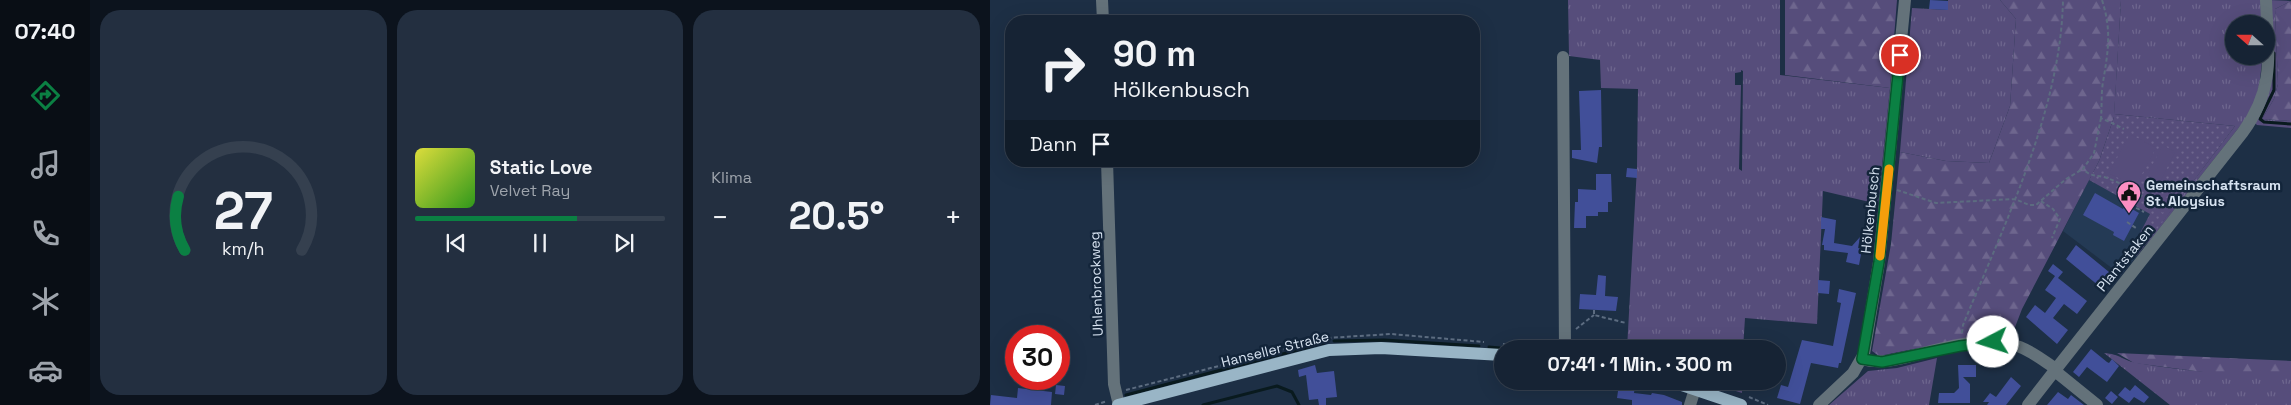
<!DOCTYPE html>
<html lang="de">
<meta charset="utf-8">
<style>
:root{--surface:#162334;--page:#232f40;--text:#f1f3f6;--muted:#9ea4ac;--line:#35404f;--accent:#0b8043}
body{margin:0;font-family:"Space Grotesk",sans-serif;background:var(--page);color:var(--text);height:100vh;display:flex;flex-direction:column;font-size:19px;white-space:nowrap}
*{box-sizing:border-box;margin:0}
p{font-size:16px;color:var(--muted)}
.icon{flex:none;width:28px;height:28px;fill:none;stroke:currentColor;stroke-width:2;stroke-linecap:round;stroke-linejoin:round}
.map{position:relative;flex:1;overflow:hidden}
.side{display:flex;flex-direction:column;gap:10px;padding:10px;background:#0c131d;width:900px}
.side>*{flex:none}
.hud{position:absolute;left:15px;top:15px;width:475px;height:152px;border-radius:20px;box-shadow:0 5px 20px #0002,0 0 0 1px var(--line);background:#162334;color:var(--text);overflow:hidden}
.needle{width:32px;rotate:291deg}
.buttons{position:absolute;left:1235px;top:15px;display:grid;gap:10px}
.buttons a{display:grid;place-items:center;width:50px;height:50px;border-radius:50%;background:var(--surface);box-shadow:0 5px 20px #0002,0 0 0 1px var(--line);font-size:25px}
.speed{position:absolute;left:15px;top:325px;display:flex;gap:10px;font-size:25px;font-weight:700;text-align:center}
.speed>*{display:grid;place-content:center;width:65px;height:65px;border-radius:50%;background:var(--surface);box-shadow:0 5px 20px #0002,0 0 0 1px var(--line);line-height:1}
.speed .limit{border:8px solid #d22;background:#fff;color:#111}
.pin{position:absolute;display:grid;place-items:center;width:42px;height:42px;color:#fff;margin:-21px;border:2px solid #fff;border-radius:50%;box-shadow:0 1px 5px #0007}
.me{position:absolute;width:55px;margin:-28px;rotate:265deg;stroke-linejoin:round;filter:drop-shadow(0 0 4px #0008)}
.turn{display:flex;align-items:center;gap:18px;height:105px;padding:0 25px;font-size:22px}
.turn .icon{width:65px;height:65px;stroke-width:2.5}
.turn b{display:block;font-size:35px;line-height:42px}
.then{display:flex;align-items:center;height:48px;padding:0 25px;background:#0003;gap:10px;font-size:19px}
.big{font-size:38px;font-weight:600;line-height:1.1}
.side .tile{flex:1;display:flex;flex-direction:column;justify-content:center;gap:8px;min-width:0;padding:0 18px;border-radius:20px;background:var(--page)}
.side .dial{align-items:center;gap:0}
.dial svg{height:130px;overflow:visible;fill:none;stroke:var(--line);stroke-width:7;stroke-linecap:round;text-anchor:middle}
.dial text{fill:var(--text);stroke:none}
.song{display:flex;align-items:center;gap:15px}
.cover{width:60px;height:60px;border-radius:8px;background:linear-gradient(135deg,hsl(60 70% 55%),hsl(110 70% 35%))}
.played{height:5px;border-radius:2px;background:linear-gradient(90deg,var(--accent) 65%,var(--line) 65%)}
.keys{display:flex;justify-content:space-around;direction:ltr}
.heat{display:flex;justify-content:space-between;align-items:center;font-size:28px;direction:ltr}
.side .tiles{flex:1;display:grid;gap:10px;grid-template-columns:repeat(3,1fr)}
.trip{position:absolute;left:504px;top:340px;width:292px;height:50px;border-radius:25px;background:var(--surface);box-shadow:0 5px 20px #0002,0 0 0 1px var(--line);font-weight:600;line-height:50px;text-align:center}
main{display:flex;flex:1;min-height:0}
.dock{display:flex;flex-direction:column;width:90px;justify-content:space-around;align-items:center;background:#090e15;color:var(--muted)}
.dock .icon{width:35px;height:35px}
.dock .selected{color:var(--accent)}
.dock b{font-size:22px;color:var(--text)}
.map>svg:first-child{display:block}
</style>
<main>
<nav class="dock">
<b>07:40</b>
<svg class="icon selected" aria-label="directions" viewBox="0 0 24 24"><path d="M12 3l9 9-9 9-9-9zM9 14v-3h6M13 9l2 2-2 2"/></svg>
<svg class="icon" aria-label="music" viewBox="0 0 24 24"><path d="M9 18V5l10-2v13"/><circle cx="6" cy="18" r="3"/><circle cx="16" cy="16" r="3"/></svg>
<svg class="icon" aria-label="phone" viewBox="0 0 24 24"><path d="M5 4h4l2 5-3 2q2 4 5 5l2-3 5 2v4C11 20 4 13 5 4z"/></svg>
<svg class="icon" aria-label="climate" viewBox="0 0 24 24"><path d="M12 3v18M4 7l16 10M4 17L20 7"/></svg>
<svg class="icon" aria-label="car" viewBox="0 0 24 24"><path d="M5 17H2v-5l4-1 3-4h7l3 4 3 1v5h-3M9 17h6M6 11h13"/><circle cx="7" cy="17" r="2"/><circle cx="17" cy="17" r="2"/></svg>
</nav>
<section class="side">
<div class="tiles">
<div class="tile dial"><svg viewBox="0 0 100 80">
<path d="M14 69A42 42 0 1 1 86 69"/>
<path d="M14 69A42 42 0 0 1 10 36" stroke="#0b8043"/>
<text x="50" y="56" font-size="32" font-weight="700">27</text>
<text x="50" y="72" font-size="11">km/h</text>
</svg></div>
<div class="tile">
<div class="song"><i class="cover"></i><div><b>Static Love</b><p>Velvet Ray</p></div></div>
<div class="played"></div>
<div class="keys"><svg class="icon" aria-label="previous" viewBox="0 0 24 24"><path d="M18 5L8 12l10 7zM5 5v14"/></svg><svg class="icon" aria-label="pause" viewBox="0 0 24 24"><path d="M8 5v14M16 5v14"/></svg><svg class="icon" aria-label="next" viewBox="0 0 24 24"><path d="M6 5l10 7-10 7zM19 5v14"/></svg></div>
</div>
<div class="tile"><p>Klima</p>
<div class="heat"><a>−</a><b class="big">20.5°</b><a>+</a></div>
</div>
</div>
</section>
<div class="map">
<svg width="1301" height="405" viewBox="0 0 1301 405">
<defs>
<pattern id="grass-tufts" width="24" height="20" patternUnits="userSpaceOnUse" patternTransform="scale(1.25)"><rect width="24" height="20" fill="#564d7b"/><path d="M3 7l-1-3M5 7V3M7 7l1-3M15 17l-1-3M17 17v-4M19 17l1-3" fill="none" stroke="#6e668e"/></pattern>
<pattern id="forest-firs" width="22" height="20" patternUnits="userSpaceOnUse" patternTransform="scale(1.25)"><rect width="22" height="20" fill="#564d7b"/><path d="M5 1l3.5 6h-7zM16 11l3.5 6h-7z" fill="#6e668e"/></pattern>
<pattern id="park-dots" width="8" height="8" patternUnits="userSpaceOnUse" patternTransform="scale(1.25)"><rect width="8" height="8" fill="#564d7b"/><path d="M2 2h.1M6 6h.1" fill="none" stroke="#6e668e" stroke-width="1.8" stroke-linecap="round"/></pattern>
</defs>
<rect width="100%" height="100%" fill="#1d2f45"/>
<path fill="#243a55" d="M1099 180 1161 214 1140 251 1147 256 1131 275 1073 231Z"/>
<path fill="url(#grass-tufts)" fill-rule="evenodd" d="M578 0H790V75L900 88 888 204 833 191 827 324 755 318 753 349H637L647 167 648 89 611 88 610 60 579 56ZM751 70 753 71 752 171 749 169 751 85H745V73L751 72Z
M958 0H1010L1026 19 1020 106 999 163 956 161 910 152 922 8 958 10Z
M1131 0H1273L1274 24H1244V56H1274V69L1262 111 1158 243 1157 242 1245 126 1124 114Z
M1279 0 1301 1 1285 9 1288 84 1284 99 1272 119 1301 121V128L1267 125 1265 123Z
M1114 353C1130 354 1134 361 1147 363 1198 372 1249 375 1301 375V405H1180Z
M947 358 939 405H839L878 371 907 368Z
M715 381H752V393Z"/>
<path fill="url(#forest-firs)" d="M795 0H907L900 88 795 75Z
M1010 0H1131L1124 117 1109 161 1032 309 1022 335 983 337 889 356 882 351 901 244 910 152 956 161 999 163 1020 106 1026 19Z
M1301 1V121L1272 119 1284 99 1288 84 1285 9Z
M1127 353 1301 361V375H1236L1144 363Z"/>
<path fill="url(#park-dots)" d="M1124 114 1245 126 1147 256 1140 252 1160 214 1099 180 1109 161 1124 117Z"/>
<path fill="#564d7b" d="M1140 134 1166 148 1145 187 1119 173Z
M1173 145 1185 152 1170 182 1157 175Z
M1181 193 1186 196 1173 213 1169 209Z"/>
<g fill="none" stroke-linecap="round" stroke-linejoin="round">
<path stroke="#091a1e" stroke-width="3" d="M1284 53V90L1270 119 1274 122 1301 124
M344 341 394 340 489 346
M499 347 521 349
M136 395 334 343
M213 405 287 386 302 392 309 405"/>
</g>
<path fill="#414f99" d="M940 0 958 1V10L939 9Z
M611 90 612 147H609L607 163 582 158V150H591L589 91Z
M637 168 647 169V178L636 177Z
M606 174H621L622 202H618V212H608V216H596V228H584L585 202H588V189L606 190Z
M1105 193 1133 209 1135 205 1149 213 1134 241 1123 235 1124 232 1093 215Z
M831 217 846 220 844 243 862 246 870 237 868 248 872 249 869 265 856 262 858 253 834 250V245H832L835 229H831Z
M1086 245 1119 272 1109 286 1076 259Z
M1063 264 1073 272 1068 278 1097 301 1087 314 1074 304 1063 318 1078 330 1067 344 1036 317 1045 305 1055 313 1066 298 1055 290 1065 276 1058 271Z
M608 275 616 276 615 296 628 297 626 311 589 309 590 294 606 295Z
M828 280 840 281 839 294 828 293Z
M849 289 866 293 851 363H849L848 368 821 363 810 404 787 398 791 385 798 387 812 340 843 346 851 303 847 302Z
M1101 349 1117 362 1119 363 1122 359 1129 366 1117 382 1097 367 1089 377 1083 372Z
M325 365 327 373 344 371 347 397 336 398V405H329L328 399 319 400 316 375 309 377 308 370Z
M968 365H986V377H973L980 384V403H948L949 393H964L969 388Z
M1021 377 1031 386 1016 405H997L999 402H993L1000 393 1006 397Z
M629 384 645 386 644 393 661 395 662 393 674 395 692 402V405H642V400L627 398Z
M66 385 75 386 74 395 65 394Z
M1145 385 1159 397 1154 403 1144 397 1139 403 1128 395 1135 387 1140 391Z
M28 388 62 392 61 405H0L1 395 27 398Z
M1121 391 1128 397 1122 404 1115 398Z
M1068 392 1078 399 1081 395 1094 405H1057Z"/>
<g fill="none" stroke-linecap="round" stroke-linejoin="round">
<path stroke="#5c6c80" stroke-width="2" stroke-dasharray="4 2.5" stroke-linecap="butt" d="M1112 0C1122 31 1118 52 1113 82 1111 94 1112 107 1111 118L1134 129
M1111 118 1104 153 1093 169C1101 177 1105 175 1114 177 1130 182 1144 192 1158 199V203
M907 190 946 203 1025 199 1039 205H1046L1076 179 1093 169
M1051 201 1063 209 1070 219 1062 238
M1141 208 1143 206 1154 212
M1137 222 1146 228
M604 310V315L636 323
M586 329 604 315
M972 333 973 325C1014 225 1071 109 1073 0
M513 344 558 349
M136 390 337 338 401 334 494 342
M759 397 778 405
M105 405 117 401"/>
<path stroke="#64727a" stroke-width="12" d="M112 0 113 21
M573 57 575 349
M117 161 124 384 129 405
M872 359C889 364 904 360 921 356 955 348 996 334 1030 347 1043 352 1054 361 1066 369L1253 132C1286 87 1278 52 1276 0
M1065 371 1107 405
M700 405 705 389
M829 405 863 373 874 354 889 262 915 0
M1038 405 1066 369"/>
<path stroke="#99b5c6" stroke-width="12" d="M680 381 751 405
M128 405 339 350 391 348 512 355"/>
</g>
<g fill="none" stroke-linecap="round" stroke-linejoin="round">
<defs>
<path id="route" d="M910 55 889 262 872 359 892 362 970 346 1003 342"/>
</defs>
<use href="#route" stroke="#07532c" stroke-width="12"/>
<use href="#route" stroke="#0b8043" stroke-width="9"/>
<path stroke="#f59e0b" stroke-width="9" d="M890 256 899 169"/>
</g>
<defs>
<symbol id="civic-pin" viewBox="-11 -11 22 30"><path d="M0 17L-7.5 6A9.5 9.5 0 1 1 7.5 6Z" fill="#fc8fc3" stroke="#13253a"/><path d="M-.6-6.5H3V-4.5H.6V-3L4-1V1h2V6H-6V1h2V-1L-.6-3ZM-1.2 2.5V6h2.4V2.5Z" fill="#111"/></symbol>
</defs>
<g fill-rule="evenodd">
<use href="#civic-pin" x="1125" y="179" width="28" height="38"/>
</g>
<g text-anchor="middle" stroke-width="5" stroke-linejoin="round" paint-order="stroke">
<g font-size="14" font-weight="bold" fill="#d7e3f1" stroke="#13253a" text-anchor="start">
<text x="1156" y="190">Gemeinschaftsraum<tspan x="1156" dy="16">St. Aloysius</tspan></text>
</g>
<g font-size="14" fill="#d7e3f1" stroke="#13253a">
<text transform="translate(880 210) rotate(-84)" y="5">Hölkenbusch</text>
<text transform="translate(1135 258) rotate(-51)" y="5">Plantstaken</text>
<text transform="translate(106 284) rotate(-92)" y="5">Uhlenbrockweg</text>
<text transform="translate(285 349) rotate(-14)" y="5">Hanseller Straße</text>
</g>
</g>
</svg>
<div class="buttons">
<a><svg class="needle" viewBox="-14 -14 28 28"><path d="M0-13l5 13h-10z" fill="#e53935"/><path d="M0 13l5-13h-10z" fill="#9ea4ac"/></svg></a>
</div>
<div class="speed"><div class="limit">30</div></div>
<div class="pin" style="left:910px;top:55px;background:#d93025"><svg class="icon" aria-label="arrive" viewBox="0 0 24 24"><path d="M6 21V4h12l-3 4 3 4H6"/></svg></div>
<svg class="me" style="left:1003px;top:342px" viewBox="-20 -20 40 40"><circle r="19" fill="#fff"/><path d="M0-13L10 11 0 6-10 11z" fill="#0b8043"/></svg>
<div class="trip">07:41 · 1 Min. · 300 m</div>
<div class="hud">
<div class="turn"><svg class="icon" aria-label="right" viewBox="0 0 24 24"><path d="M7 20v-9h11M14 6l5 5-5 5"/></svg><div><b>90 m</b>Hölkenbusch</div></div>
<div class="then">Dann<svg class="icon" aria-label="arrive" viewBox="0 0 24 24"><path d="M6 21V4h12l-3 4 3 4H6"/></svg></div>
</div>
</div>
</main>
